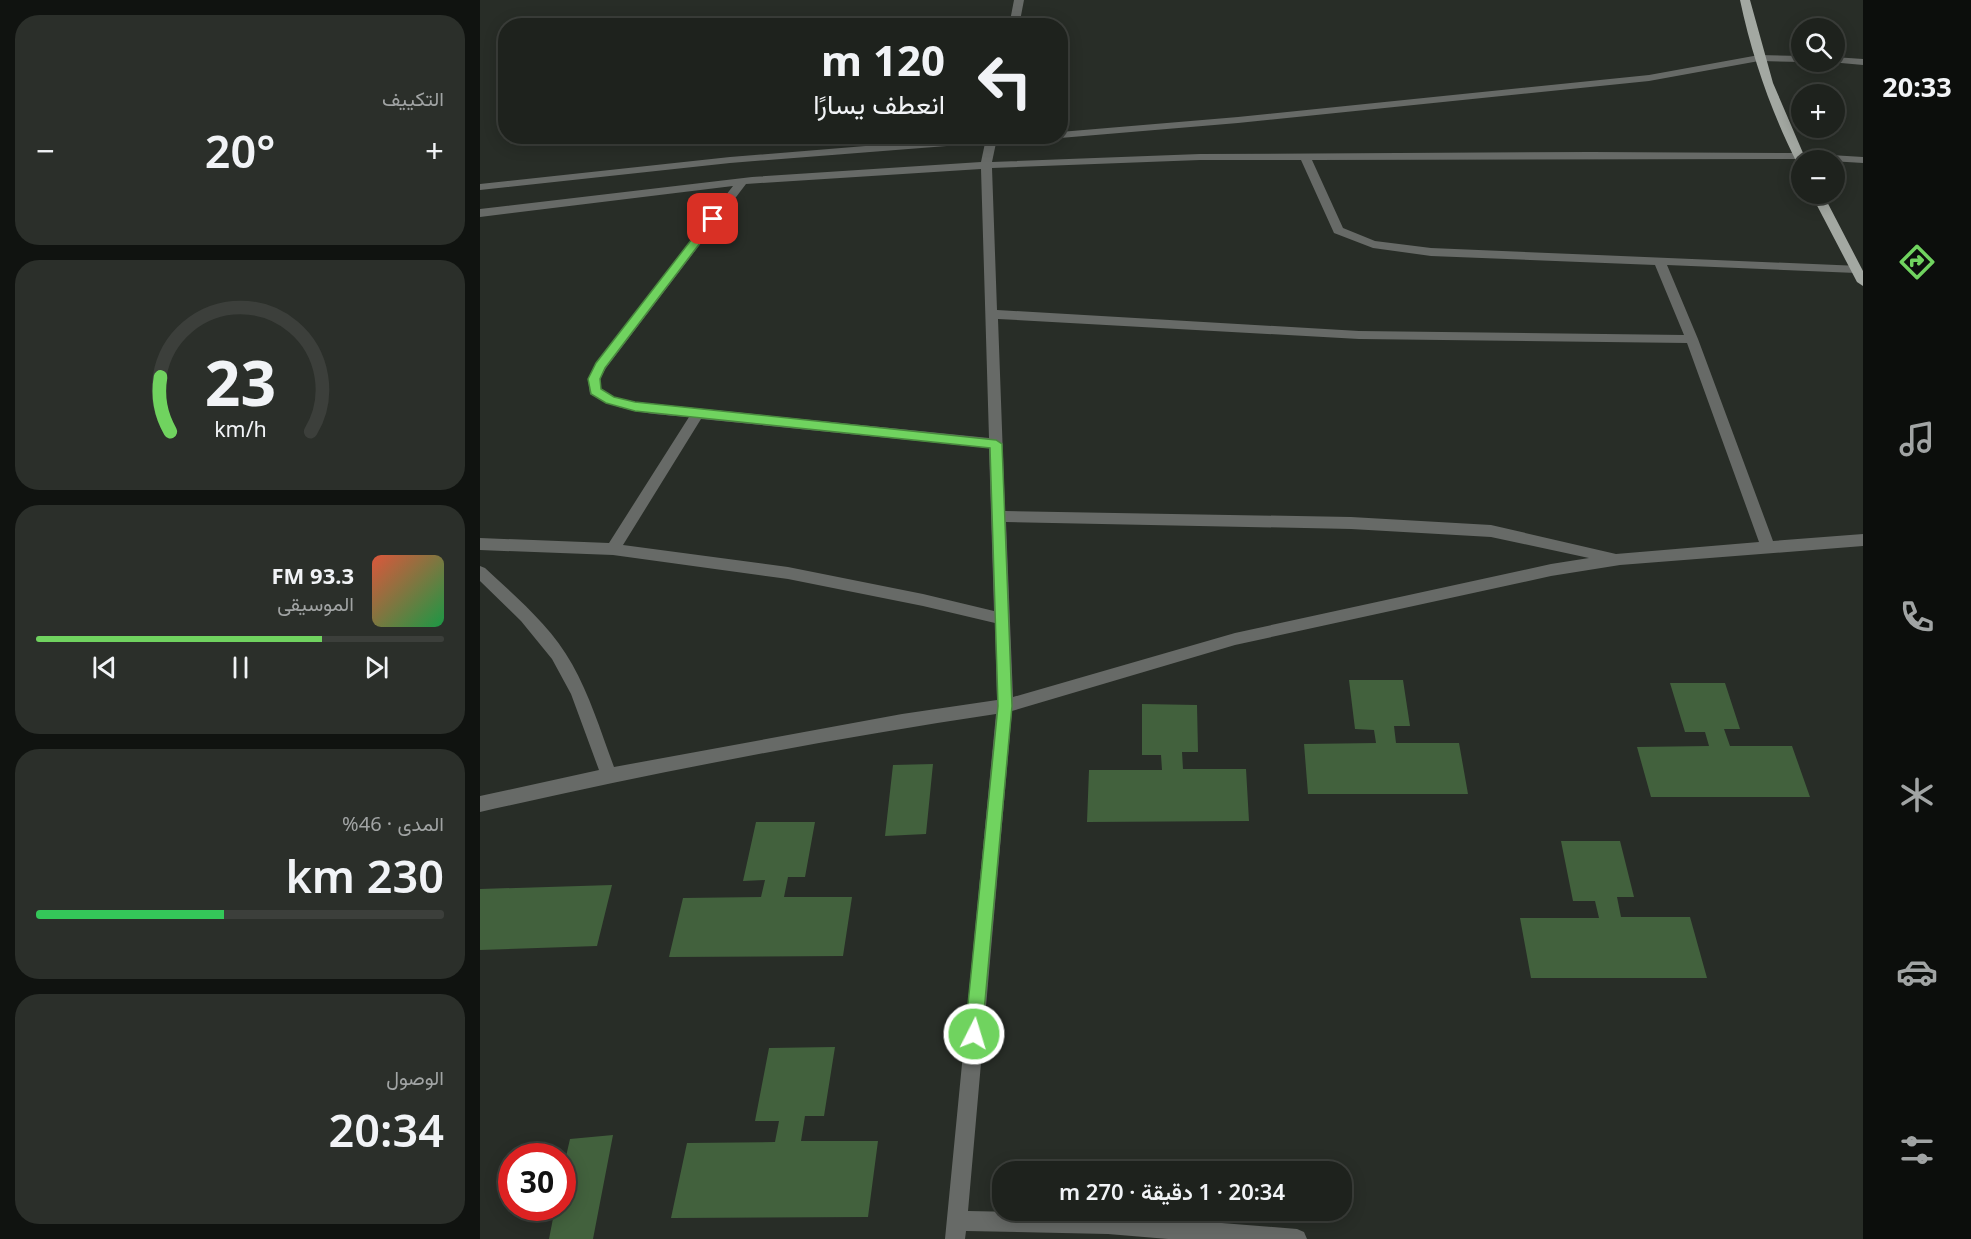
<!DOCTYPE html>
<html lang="ar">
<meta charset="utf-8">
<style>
:root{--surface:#1e221d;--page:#2b2f2a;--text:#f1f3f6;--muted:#a1a4a4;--line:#3c3f3b;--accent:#70d35f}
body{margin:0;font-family:"Noto Sans",Vazirmatn,sans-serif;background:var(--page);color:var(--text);direction:rtl;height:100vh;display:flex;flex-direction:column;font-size:22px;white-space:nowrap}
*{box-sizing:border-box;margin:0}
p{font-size:20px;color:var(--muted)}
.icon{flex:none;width:33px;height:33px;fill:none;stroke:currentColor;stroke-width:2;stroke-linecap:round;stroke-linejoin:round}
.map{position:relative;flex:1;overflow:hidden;direction:ltr}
.drawer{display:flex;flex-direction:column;gap:15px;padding:15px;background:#101310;width:480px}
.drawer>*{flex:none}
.top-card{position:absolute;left:18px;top:18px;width:570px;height:126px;border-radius:24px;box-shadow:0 3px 15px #0003,0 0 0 2px var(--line);direction:rtl;background:#1e221d;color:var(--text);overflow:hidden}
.tools{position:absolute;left:1311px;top:18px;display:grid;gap:12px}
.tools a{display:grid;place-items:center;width:54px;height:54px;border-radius:50%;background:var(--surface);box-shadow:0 3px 15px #0003,0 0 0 2px var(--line);font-size:30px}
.speed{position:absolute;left:18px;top:1143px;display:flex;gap:12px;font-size:30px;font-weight:700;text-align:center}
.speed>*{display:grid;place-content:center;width:78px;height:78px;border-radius:50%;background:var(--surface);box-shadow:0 3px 15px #0003,0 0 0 2px var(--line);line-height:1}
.speed .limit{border:9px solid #d22;background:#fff;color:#111}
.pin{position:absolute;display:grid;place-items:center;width:51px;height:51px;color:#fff;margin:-26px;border-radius:12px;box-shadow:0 3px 9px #0006}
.me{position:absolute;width:66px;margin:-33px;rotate:5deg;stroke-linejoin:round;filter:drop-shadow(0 0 4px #0008)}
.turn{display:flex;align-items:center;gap:21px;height:126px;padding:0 24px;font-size:27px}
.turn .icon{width:78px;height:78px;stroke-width:2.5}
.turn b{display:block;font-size:42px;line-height:51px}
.big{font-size:45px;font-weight:600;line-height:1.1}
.drawer .widget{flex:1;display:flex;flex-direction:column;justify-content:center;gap:9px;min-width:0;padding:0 21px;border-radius:24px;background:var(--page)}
.drawer .dial{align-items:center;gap:0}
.dial svg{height:156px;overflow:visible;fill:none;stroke:var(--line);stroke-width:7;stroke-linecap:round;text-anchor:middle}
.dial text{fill:var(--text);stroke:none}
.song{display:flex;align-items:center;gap:18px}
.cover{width:72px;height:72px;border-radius:9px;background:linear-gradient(135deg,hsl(10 70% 55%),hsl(140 70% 35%))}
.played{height:6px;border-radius:3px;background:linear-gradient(90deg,var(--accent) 70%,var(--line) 70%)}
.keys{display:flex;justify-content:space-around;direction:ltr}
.heat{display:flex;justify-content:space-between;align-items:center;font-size:33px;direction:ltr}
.charge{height:9px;border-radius:4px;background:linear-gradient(90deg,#34c759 46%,var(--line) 0)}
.trip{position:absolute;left:512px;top:1161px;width:360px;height:60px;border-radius:24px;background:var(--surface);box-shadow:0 3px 15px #0003,0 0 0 2px var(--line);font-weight:600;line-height:60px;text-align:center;direction:rtl}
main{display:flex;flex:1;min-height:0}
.menu{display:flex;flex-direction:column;width:108px;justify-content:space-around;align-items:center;background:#0c0e0c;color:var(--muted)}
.menu .icon{width:42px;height:42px}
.menu .on{color:var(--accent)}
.menu b{font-size:27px;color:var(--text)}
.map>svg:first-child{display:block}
</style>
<main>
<nav class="menu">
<b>20:33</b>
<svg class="icon on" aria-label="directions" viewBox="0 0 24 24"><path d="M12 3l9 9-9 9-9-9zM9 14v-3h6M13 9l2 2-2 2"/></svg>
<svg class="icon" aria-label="music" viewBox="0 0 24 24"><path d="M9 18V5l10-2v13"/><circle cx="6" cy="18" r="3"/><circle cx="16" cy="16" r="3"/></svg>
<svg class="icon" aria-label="phone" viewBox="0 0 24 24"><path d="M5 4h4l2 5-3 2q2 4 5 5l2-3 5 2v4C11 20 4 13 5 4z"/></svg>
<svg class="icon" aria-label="climate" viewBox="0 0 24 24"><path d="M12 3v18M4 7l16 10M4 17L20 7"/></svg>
<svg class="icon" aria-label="car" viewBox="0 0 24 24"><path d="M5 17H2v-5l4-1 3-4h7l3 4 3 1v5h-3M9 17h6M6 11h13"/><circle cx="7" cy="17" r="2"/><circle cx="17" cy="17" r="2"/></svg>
<svg class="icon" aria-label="filters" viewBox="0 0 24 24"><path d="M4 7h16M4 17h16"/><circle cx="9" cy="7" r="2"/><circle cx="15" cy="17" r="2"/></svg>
</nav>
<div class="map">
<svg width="1383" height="1239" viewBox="0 0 1383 1239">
<rect width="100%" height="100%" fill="#282d27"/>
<path fill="#42613d" d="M869 680H923L930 726H914L916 743H979L988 794H828L824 744 896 743 894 730 875 729Z
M1190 683H1245L1260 729H1244L1250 746H1312L1330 797H1171L1157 747 1229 746 1225 732H1205Z
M662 704 717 705 718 752H702L703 769H766L769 821 607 822 609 770H682L681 755H662Z
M453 764 446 834 405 836 413 765Z
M276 822H335L325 877H308L304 897H372L363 956 189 957 203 898 281 897 285 880 263 881Z
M1081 841H1140L1154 897H1137L1141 917H1210L1227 978H1051L1040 918H1119L1115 901H1093Z
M132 885 117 946 0 950V889Z
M355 1047 344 1116H325L321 1141H398L388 1217 191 1218 207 1143 295 1142 299 1121H275L289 1048Z
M133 1135 113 1239H69L75 1208H82V1174L90 1139Z"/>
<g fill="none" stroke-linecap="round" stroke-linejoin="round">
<path fill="#676a67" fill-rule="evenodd" d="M534 0H544L539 26H529Z
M1279 55 1322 56V62H1324H1322L1279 61 1169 81 758 123 580 138 576 136H580V132L758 117 1169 75Z
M1354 57 1383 59V65L1350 62H1354Z
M507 136H564L559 139 516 143 512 162 720 154 1111 152 1318 153 1383 157V163L1318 159 832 160 863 228 895 241 951 248 1380 266V272L1376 273 1187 265 1218 339 1293 541 1383 534V546L1140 565 1071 576 755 645 532 711 488 1211 628 1214 817 1229 824 1232 827 1239H688L628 1234 486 1231 485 1239H465L516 714C343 740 171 773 0 812V796L119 770 91 694 72 659 41 621 0 581V566L5 568C36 597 71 626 92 664 110 696 121 732 134 767L422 714 517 700 515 623 443 606 308 579 133 555 0 550V538L129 543 209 417C174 414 141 413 110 394L108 379 116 363 253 186 0 217V209L272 177 501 162 505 143 250 163 0 190V184L250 157ZM720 160H821L854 233 893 248 951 256 1175 265 1204 335 879 331 517 310 512 168ZM501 169 509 438 155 402 134 397 121 389 120 379 126 368 266 184ZM518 319 879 339 1207 343 1279 542 1136 554 1011 525 871 517 525 511ZM221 419 509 448 514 611 443 594 308 567 143 545ZM526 522 871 529 1011 537 1109 558 1071 564 755 633 533 697Z"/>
<path fill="#a3a8a2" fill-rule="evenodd" d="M1260 0H1270L1293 83 1326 160H1322V166L1317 163C1291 111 1272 57 1260 0Z
M1331 194H1343L1383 271V286L1377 282Z"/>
</g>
<path fill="#70d35f" stroke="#49893e" stroke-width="1.5" d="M233 216 238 219 236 222 125 368 120 379 121 389 134 397 155 402 516 440 522 444 532 706 502 1034 500 1040 494 1042 488 1040 485 1034 518 706 510 448 155 411 126 403 111 394 108 379 116 363 229 217Z"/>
</svg>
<div class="tools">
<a><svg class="icon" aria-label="search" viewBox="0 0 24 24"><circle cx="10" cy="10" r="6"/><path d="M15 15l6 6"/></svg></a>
<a>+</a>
<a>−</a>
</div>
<div class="speed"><div class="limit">30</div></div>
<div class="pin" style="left:233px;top:219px;background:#d93025"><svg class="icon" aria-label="arrive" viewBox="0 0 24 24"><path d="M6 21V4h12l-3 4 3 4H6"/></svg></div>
<svg class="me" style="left:494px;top:1034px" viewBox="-20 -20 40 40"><circle r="17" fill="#70d35f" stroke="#fff" stroke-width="3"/><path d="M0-11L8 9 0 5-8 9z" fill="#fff"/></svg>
<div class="trip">20:34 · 1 دقيقة · 270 m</div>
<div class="top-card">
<div class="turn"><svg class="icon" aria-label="left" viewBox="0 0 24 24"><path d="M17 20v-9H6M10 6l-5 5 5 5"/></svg><div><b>120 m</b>انعطف يسارًا</div></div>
</div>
</div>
<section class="drawer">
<div class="widget"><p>التكييف</p>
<div class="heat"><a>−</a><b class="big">20°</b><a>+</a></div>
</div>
<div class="widget dial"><svg viewBox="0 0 100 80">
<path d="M14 69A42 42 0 1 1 86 69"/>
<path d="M14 69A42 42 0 0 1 9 41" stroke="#70d35f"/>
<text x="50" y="56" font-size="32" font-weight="700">23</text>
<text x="50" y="72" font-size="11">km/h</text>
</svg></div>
<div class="widget">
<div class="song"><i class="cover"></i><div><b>93.3 FM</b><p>الموسيقى</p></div></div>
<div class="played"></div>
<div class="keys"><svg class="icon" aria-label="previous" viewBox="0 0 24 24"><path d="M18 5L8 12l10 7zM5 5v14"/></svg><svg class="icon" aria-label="pause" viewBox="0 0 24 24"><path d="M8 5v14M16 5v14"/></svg><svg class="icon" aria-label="next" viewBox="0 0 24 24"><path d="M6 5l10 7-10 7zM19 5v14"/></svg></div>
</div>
<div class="widget"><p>المدى · 46%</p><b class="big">230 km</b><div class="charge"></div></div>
<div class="widget"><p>الوصول</p><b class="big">20:34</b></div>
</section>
</main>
